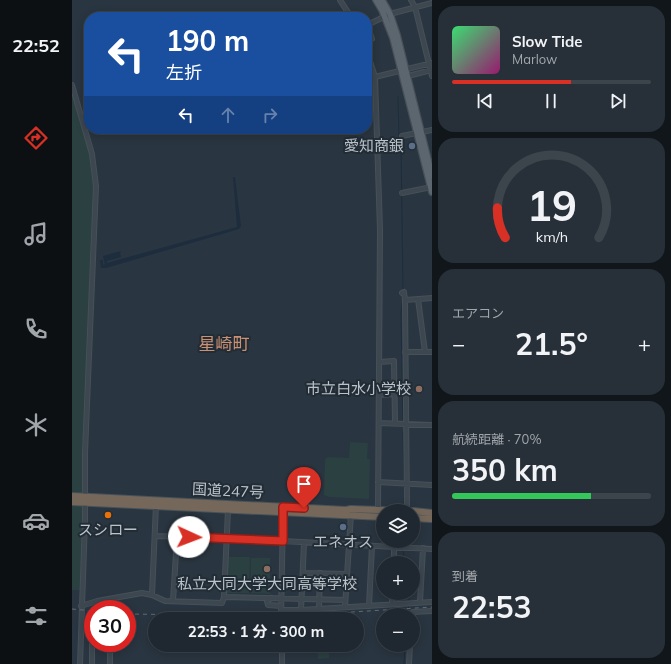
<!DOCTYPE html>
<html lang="ja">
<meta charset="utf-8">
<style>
:root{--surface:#1f2830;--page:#273038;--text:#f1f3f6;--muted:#a1a6ab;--line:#3c444c;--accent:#d93025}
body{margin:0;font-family:Mulish,"Noto Sans JP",sans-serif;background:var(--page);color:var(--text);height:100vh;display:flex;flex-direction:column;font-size:15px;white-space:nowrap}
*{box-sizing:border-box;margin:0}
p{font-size:13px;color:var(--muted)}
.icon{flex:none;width:22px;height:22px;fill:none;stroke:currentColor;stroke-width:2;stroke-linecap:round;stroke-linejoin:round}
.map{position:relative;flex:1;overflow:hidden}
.details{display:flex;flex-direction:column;gap:6px;padding:6px;background:#11161a;width:239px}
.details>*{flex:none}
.banner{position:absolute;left:12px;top:12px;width:288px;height:122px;border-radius:16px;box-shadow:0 2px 10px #0003,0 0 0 1px var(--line);background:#1a4fa0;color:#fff;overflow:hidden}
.controls{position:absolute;left:304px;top:504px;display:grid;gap:8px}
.controls a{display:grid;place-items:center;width:44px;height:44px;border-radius:50%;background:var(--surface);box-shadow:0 2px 10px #0003,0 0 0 1px var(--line);font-size:20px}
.speed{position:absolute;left:12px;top:600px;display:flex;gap:8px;font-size:20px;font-weight:700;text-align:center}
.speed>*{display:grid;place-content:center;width:52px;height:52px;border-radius:50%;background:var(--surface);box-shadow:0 2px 10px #0003,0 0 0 1px var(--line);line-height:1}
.speed .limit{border:6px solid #d22;background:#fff;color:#111}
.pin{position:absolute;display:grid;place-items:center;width:34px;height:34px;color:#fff;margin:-41px -17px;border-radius:50% 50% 50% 0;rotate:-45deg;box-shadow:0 0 4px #0007}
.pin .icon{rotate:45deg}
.me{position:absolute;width:44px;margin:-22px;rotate:92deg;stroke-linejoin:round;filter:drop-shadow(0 0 3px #0008)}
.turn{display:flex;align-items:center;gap:14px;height:84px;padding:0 16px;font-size:18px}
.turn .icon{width:52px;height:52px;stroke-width:2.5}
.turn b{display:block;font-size:28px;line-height:34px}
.lanes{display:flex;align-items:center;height:38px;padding:0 16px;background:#0003;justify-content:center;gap:20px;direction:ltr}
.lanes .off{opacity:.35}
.big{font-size:30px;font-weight:700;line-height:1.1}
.details .tile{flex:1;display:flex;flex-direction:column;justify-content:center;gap:6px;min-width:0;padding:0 14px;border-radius:16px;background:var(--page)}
.details .dial{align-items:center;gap:0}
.dial svg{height:104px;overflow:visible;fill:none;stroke:var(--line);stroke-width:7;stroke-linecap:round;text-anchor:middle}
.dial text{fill:var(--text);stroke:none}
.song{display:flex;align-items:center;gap:12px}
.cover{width:48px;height:48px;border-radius:6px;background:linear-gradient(135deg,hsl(140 70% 55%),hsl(320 70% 35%))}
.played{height:4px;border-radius:2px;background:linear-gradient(90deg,var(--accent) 60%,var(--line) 60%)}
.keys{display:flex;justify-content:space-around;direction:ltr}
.heat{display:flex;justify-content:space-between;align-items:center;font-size:22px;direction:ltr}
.charge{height:6px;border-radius:3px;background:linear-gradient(90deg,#34c759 70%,var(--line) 0)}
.trip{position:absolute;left:76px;top:612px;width:216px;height:40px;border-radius:20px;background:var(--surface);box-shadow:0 2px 10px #0003,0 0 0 1px var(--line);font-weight:700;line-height:40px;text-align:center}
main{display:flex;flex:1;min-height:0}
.tabs{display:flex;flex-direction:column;width:72px;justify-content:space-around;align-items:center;background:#0c1013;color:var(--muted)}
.tabs .icon{width:28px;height:28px}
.tabs .selected{color:var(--accent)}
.tabs b{font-size:18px;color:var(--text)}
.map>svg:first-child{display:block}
</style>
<main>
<nav class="tabs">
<b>22:52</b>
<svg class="icon selected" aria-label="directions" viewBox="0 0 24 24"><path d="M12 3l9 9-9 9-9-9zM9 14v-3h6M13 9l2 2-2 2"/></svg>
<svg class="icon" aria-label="music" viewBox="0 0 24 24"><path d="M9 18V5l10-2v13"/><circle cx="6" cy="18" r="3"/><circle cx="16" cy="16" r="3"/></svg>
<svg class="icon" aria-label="phone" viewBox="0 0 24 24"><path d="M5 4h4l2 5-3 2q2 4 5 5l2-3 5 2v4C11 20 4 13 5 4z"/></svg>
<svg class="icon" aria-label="climate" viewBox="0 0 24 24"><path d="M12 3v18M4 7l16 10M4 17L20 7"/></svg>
<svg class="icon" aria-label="car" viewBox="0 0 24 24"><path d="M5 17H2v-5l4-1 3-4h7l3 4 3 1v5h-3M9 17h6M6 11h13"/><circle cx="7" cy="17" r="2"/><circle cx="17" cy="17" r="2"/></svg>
<svg class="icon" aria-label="filters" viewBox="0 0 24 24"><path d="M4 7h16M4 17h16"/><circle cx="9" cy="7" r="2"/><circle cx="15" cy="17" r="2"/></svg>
</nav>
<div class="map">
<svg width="360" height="664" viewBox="0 0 360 664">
<rect width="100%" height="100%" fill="#293540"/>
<path fill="#2b4041" d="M0 93 18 154 22 185 9 590H0Z
M278 442 296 443 295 459H298L297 499 257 497 252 495 253 459 256 457 277 458Z
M156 557H178L177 593H155Z
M179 558H198V594L179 593Z
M246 645H257V658L246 659Z"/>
<path fill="#1d2d3d" d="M161 177H163L169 226 167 229 34 268H29L28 260H31V265L33 264 31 256 49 251 48 253 49 257 35 261V263L165 227Z"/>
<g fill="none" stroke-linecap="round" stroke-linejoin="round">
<path stroke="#1d2d3d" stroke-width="1" d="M326 97 327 137 329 143 331 290
M331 298 329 312 331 421
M331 432 332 481
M332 508V485
M330 545 331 541
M331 550 333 563
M337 593V602
M335 615 337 605
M332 664 333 645"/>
<defs>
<path id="minor" d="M268 0 279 17
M339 0 343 7 360 76
M295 24 300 39
M295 25 318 14 360 3
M295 52 303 77 308 230 306 510
M336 76 360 70
M303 77 360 63
M0 85 20 154 24 186 13 453V520L8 664
M330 136 360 130
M330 193 360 187
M330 293 332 292 333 300 335 511
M346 299 353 352
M333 300 360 298
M333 352H360
M307 362 322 361 323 423
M307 395 322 394
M307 423 360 425
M306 482 360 485
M83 536 155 538 360 549
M328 547V541
M334 547V541
M322 563V547
M231 573 275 574
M80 595 84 504
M152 597 273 600
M199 598 195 601 196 605 209 606
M101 601 105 537
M348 602 351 548
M320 604V593
M9 606 25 601 70 593 80 595 93 601 150 603 152 597 156 510
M297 606 300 546
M273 607 279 514
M247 609 248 573
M209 610H229L360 602
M229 610 232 543
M341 615V612L360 611
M209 619 211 511
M210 645V664
M20 664V627
M38 664V643
M337 664 338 645"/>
<path id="major" d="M304 0 310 10 321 38 360 192
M310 0 318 14 325 35 360 176"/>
<path id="highway" d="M0 496 274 510 279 509 334 511
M0 502 311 517
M341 511 360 513
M341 518 360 519"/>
</defs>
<use href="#minor" stroke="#475059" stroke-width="6"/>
<use href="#major" stroke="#475059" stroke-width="8"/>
<use href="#highway" stroke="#48525a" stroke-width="8"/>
<use href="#minor" stroke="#3d4750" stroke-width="4"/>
<use href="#major" stroke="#5c666f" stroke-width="5.5"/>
<use href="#highway" stroke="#75685b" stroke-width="6"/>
<path stroke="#606b76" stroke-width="1" stroke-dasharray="4 4" stroke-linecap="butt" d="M0 609 21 611
M55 614 216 616 360 607"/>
</g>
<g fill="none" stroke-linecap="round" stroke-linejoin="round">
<defs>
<path id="route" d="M117 537 211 541V507L232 508"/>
</defs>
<use href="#route" stroke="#8d1f18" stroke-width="10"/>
<use href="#route" stroke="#d93025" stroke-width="7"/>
</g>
<g fill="#5c6f8a" stroke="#222c35" stroke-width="1.5">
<circle cx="340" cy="146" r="4"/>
<circle cx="271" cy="527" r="4"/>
</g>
<g fill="#8d6e63" stroke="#222c35" stroke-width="1.5">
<circle cx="347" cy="389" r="4"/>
<circle cx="195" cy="569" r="4"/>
</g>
<circle fill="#e8710a" stroke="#222c35" stroke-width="1.5" cx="36" cy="515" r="4"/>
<g text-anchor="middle" stroke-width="4" stroke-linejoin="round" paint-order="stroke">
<g font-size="15" fill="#bac2ca" stroke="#222c35">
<text x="332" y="151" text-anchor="end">愛知商銀</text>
<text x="339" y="394" text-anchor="end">市立白水小学校</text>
<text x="36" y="535">スシロー</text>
<text x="271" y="547">エネオス</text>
<text x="195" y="589">私立大同大学大同高等学校</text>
</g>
<g font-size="15" fill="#bac2ca" stroke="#222c35">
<text transform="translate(156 491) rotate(3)" y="5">国道247号</text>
</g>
<g font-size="17" fill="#cb9174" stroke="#222c35">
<text x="152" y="350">星崎町</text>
</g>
</g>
</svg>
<div class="controls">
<a><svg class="icon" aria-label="layers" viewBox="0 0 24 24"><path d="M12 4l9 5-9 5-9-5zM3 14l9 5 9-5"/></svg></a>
<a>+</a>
<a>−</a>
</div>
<div class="speed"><div class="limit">30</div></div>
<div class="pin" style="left:232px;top:508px;background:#d93025"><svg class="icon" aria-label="arrive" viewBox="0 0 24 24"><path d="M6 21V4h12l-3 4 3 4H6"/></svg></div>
<svg class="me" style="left:117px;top:537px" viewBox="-20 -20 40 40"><circle r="19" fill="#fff"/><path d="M0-13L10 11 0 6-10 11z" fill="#d93025"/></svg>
<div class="trip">22:53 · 1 分 · 300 m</div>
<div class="banner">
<div class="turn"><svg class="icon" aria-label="left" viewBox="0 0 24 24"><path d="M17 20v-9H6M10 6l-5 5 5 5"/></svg><div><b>190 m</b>左折</div></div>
<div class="lanes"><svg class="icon" aria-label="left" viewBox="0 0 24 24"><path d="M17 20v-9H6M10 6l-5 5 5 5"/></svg><svg class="icon off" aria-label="ahead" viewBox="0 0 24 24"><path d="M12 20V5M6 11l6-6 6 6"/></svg><svg class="icon off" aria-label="right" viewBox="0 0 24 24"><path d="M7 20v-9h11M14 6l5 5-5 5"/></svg></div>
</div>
</div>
<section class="details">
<div class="tile">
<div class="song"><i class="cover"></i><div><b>Slow Tide</b><p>Marlow</p></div></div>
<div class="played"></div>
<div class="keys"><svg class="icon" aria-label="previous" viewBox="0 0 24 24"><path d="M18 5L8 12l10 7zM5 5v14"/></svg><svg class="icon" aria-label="pause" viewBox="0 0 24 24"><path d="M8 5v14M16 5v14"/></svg><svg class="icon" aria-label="next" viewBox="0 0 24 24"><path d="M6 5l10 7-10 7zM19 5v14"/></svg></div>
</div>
<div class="tile dial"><svg viewBox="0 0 100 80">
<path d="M14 69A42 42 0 1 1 86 69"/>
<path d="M14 69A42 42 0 0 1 8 46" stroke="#d93025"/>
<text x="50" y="56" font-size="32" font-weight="700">19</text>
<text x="50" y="72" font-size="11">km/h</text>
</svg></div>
<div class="tile"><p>エアコン</p>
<div class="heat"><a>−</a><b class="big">21.5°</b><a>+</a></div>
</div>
<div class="tile"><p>航続距離 · 70%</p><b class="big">350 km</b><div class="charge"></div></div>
<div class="tile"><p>到着</p><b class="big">22:53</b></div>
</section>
</main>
